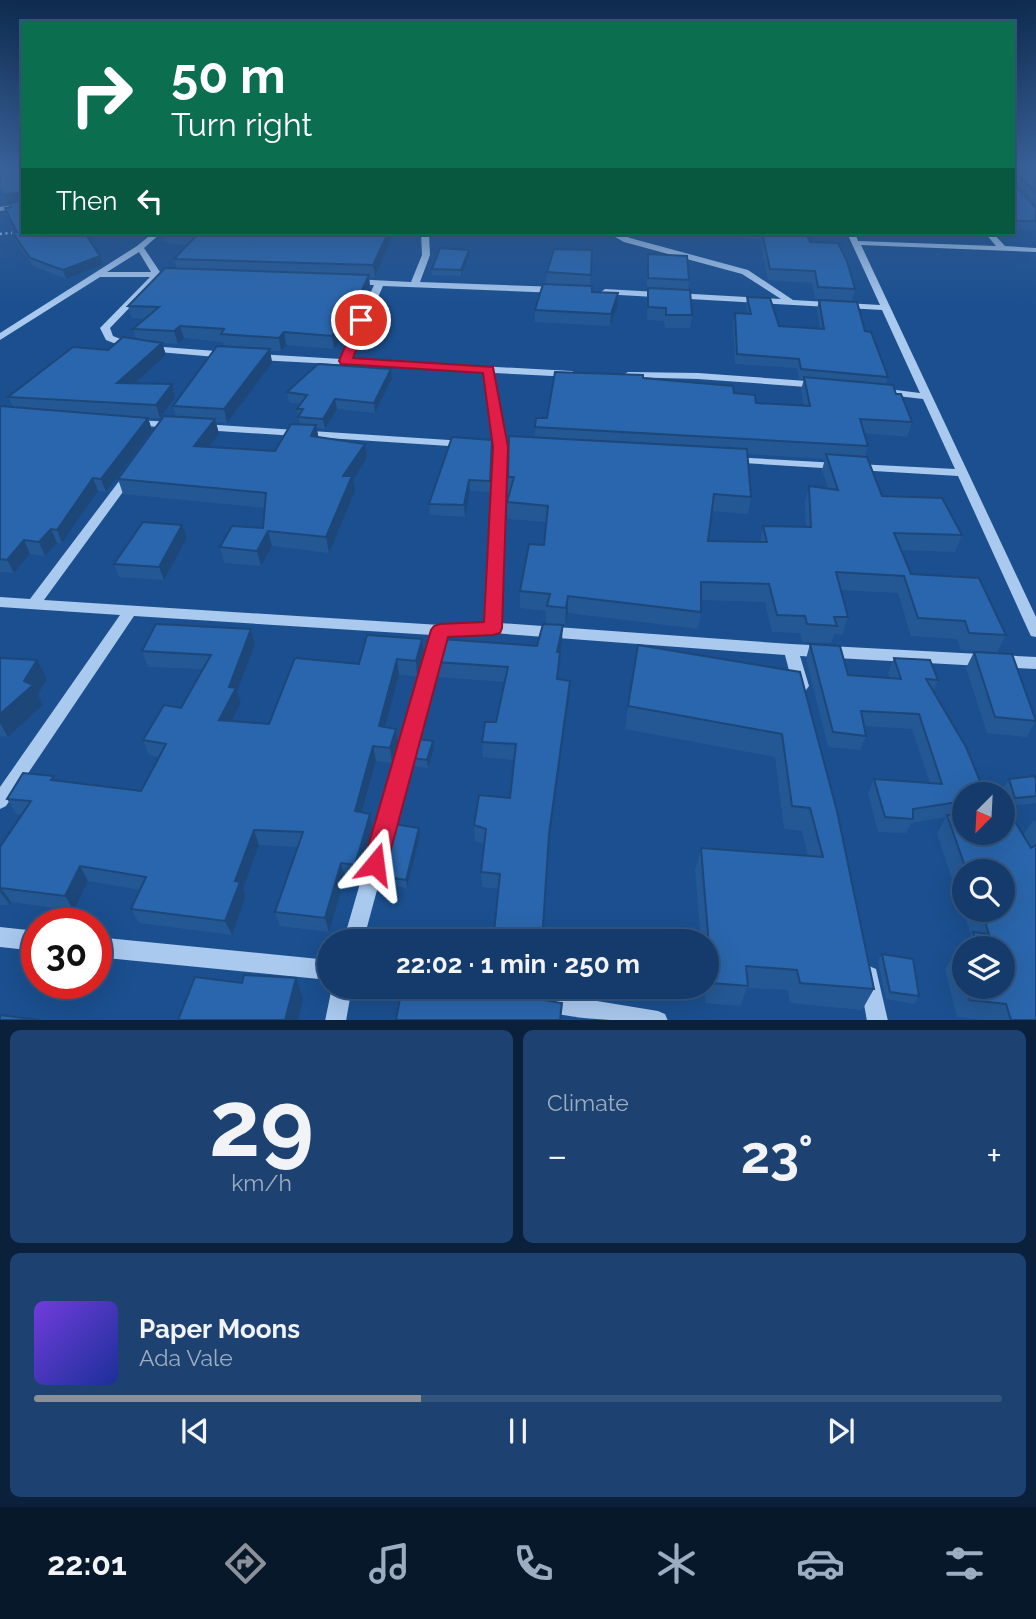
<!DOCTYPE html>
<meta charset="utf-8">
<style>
:root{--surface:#143b6b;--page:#1d4271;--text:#f1f3f6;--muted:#9dadc1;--line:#33557e;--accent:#8c9099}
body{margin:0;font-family:Raleway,sans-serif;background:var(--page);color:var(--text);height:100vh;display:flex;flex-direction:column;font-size:26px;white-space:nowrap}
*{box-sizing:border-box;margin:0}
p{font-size:23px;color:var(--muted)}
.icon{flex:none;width:38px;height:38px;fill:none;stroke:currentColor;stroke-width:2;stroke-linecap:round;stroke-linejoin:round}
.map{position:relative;height:1020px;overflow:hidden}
.details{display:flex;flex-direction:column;gap:10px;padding:10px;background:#0b203b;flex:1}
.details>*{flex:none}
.guide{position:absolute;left:21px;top:21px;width:994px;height:214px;border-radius:0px;box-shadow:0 7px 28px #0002,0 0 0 2px var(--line);background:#0b6e4f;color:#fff;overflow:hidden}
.needle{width:46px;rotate:204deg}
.fabs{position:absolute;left:952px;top:782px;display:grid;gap:14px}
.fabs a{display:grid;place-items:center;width:63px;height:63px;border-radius:50%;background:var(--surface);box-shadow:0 7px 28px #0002,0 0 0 2px var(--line);font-size:35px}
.speed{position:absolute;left:21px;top:908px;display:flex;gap:14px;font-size:35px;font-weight:700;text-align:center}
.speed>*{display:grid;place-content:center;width:91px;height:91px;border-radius:50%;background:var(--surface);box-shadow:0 7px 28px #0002,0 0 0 2px var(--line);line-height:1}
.speed .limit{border:10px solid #d22;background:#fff;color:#111}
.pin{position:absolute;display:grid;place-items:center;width:60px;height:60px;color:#fff;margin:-30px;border:4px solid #fff;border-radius:50%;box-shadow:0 2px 7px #0007}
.me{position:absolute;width:77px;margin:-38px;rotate:16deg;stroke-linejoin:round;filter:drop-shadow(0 0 5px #0008)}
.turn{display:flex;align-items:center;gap:24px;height:147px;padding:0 35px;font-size:32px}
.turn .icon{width:91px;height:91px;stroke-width:2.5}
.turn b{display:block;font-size:49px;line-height:60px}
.then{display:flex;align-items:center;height:66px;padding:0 35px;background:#0003;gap:14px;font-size:26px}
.big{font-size:52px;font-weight:700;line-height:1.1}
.details .tile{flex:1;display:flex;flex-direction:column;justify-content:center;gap:10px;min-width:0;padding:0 24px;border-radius:10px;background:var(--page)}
.details .dial{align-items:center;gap:0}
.dial b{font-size:91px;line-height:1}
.song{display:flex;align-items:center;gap:21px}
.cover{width:84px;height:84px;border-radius:10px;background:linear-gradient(135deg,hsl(260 70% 55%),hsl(230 70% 35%))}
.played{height:7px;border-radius:4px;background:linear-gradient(90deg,var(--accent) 40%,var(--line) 40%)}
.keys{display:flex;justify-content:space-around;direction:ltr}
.heat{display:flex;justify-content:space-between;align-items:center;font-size:38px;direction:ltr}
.details .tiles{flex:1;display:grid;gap:10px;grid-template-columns:1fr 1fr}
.tile:last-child{grid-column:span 2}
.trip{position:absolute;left:317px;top:929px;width:402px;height:70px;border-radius:35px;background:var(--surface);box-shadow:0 7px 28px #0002,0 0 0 2px var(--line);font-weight:700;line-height:70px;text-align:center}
.tab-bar{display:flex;height:112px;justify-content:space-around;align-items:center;background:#08182b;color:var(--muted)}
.tab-bar .icon{width:49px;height:49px}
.tab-bar .on{color:var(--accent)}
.tab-bar b{font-size:32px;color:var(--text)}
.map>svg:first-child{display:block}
</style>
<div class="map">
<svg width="1036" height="1021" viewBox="0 0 1036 1021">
<rect width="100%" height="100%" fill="#1b4f8f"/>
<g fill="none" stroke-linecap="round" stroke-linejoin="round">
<path stroke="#a9c9ee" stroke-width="2.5" stroke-dasharray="2 3.5" stroke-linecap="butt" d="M109 233 129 235
M0 234 23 232"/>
<path fill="#a9c9ee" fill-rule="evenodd" d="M23 203V207L0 211V207Z
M153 233H161L144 248 160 272H174L178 274 174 276 159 277 110 328 113 336 135 345V349H129L106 340 100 328 150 277H100L0 340V333L137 246ZM139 252 151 272H107Z
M421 233H429L430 255 420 282 559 287 563 290 559 293 383 286 351 359 572 371 577 374 572 377 494 373 506 443 524 445 530 448 524 451 506 450 500 623 791 644 1036 657V669L800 656 809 686 806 690 801 692 796 690 793 686 785 655 493 633 446 635 363 942H343L432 635 134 616 6 806 0 809V787L120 615 0 607V597L30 599 126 472H134L136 474 44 600 440 625 486 623 495 449 203 430 198 427 203 424 495 443 484 372 258 360 253 357 258 354 341 359 374 285H353L349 282 353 279 411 282 422 255Z
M608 233H618L630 238 748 270 793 300 880 305 847 233H855L858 241 996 246 985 233H993L1005 246 1036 248V252L861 245 1036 617V637L1031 636 1029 632 958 476 857 470 851 467 857 464 955 469 923 399 880 394 875 391 880 388 920 393 882 310 602 294 601 292 605 289 781 299 742 274 624 242Z
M150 346 216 351 221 354 216 357 147 351V347Z
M628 372 698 373 820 382 825 385 820 388 698 379 624 377 623 375Z
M134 420 175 422 180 425 175 428 130 425 129 423Z
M731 457 838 463 844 466 838 469 727 462 725 460Z
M0 927 37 931V951L0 947Z
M96 937 329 960V980L96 957Z
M869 966 876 969 888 1021H867L859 976 862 969Z
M332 987H352L346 1021H325Z
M434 987H505L509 989 512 996 509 1003 502 1006 444 997 437 994Z
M548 993 658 1011 665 1014 668 1021C629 1021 578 1021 541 1010L538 1003 541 996Z"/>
</g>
<path fill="#245895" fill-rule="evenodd" d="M0 165 100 256 103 265 66 279 33 266 16 242 13 233 16 232 5 208 10 207 9 203 22 200 7 203 0 190Z
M1013 165H1036V203L1014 182V184L1036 208V230L1013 229Z
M162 233H399L391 239 375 277H369L370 287 353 325 334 349 286 345 281 351H270L272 363 227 423 216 422 219 434 209 447 275 451 300 424 297 409 301 404 289 402 287 392 391 369 392 379 375 413 337 409 325 429 317 428 318 437 365 444 367 458 353 480 355 491 329 553 272 546 261 566 224 563 220 547 263 528 265 508 123 494 118 479 176 417 173 406 224 347 223 342 184 338 178 344 162 343 166 355 135 383 172 384 175 397 160 418H148L152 430 106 492 98 491 62 543H57L45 556 30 554 14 573 0 572V406L13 407 8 397 108 350 136 339 133 329 145 319 132 318 128 306 177 268 174 259 188 245 165 243Z
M715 233H806L810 242 855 289 852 301 815 299 812 283 768 280 760 240 715 235Z
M592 250 590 286 592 292 618 293V305L610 326 535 322V310L546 284 547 272Z
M648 254 689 280 688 290 692 315 690 328H665L664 321 647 320 648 290H647V266Z
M469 256 461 276 432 275V269Z
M747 297 779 326 820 328 817 309 819 300 865 331 888 377 886 385 896 394 912 422 907 437 864 433 868 446 865 456 882 496 962 535 955 552 901 550 911 574 1006 635 997 652 961 650 957 639 911 636 898 593 841 590 848 617 842 635 834 634 831 643 802 642 800 633 772 632 765 602 701 600V612L698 629 568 613 565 625 546 624V611L520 608V591L544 545 546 522 508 519 507 502 510 494H508V477L535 437 536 418H547L643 378 734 393 756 403 804 406 801 390 804 379H799L797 368 735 364 733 322 735 313 748 314 746 306ZM747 454 825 459 822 470 828 488 809 486 805 502 806 527 763 526 760 542 708 541 712 511 748 514 751 497Z
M492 440 490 492 470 491 465 517 430 515 429 504Z
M182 525 187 538 164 580 119 577 114 564Z
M251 629 255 645 237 692 241 703 231 721 269 724 359 664 424 654 417 676 399 675 385 727 396 729 398 744 392 763 376 761 362 813 370 814 373 829 358 880 345 878 329 932 280 926 275 912 298 847 259 845 243 889 246 896 232 935 139 923 131 909 140 890 88 881 74 911 11 902 10 905H0V847L22 815 16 814 7 799 56 780 141 791 159 757 149 755 143 740 181 708 203 669 148 667 142 651Z
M562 641 560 653 558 679 570 681 569 696 499 889 482 887 481 872 485 844 475 841 474 825 510 798 514 760 483 757 482 742 496 722 505 682 437 677 436 662 537 646Z
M810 644 848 675 890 678 888 673 894 658 938 680 933 691 964 794V814L956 815 1023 835 1033 821H1036V1020H984L957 1017 945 969 957 951 961 952V950L971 935 937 834 946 817 911 823 906 833 878 832 868 793 874 779 930 783 912 729 864 726 866 736 860 750 828 747 806 659ZM964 872H1003V910H964ZM964 948H1003V987H964Z
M974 652 1036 720 1027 737 987 733 966 668Z
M0 658 47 679 38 695 43 705 8 737 0 736Z
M800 672 874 989 862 1010 790 1003 788 990 747 988 740 1006 706 1003 705 987H707V942H701L695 870 701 848 808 856 802 831 784 829 775 757 625 729 628 706Z
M434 749 428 768 413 766 412 758Z
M1009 779H1036V803L1010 806 1004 787Z
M419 828 420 836 407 888 381 884 380 876Z
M882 954 919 996 914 1004 886 999 878 961Z
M517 987H540V989Z"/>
<path fill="#1d4779" d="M20 192 23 200 7 203 4 195Z
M388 233H399L391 239 375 277 373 265Z
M469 250V256L461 276V270Z
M100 256 103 265 66 279 63 270Z
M369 275 370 287 353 325 334 349 332 336Z
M618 293V305L610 326 611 314Z
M180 326 184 338 178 344 174 331Z
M284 332 286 345 281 351 279 338Z
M162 343 166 355 121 396 117 383Z
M270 349 272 363 227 423 224 409Z
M391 369 392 379 375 413 374 403Z
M172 384 175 397 160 418 156 405Z
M335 399 337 409 325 429 323 419Z
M148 418 152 430 106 492 101 479Z
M215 419 219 434 198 461 194 446Z
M316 425 319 440 311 436Z
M365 444 367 458 353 480 355 491 329 553 326 537 343 476Z
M93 478 98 491 62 543 57 530Z
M469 480 470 491 465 517 464 505Z
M182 525 187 538 164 580 159 567Z
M51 529 57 543 45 556 39 542Z
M268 531 272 546 261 566 257 551Z
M24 540 30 554 14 573 7 560Z
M568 596V613L565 625 566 608Z
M563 625 562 641 560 653 556 695 557 652Z
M251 629 255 645 237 692 241 703 224 735 219 720 229 687Z
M422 639 424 654 417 676 416 661Z
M397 659 399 675 381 742 379 726Z
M37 660 47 679 38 695 43 705 8 737 0 723V714L24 681Z
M570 681 569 696 548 849 549 834Z
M396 729 398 744 392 763 390 748Z
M433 741 434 749 428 768 427 760Z
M373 746 376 761 358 826 355 811Z
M370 814 373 829 358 880 355 865Z
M419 828 420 836 407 888 406 880Z
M254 830 259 845 243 889 246 896 232 935 225 921 235 881Z
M341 863 345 878 329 932 325 918Z
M80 866 88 881 74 911 65 896Z
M1 888 11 902 10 905 0 892Z
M296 978 303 999 298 1020H285Z"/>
<path fill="#2a66ad" stroke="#1d4779" stroke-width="2" d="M0 165H23V195L20 192 4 195 0 188Z
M1013 165H1036V192L1016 173 1013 176Z
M1013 177 1014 184 1036 208V221H1015L1013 219Z
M23 195V233H85L100 256 63 270 30 258 13 233 17 232 5 208 11 207 9 203 22 201Z
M169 233H388L373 265 174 259 198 234Z
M762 233H806L810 242 838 243 847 261 855 289 818 287 815 271 770 269Z
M440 248 469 250 461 270 432 269Z
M554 249 592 250 591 275 547 272Z
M648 254 687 256 689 280 648 278Z
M165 268 369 275 351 313 332 336 284 332 279 338 221 334 224 329 180 326 174 331 133 329 159 307 128 306Z
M543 284 592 286V292L618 293 611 314 535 310Z
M648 288 690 290 692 315H666V308L648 307Z
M747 297 770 298 779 326 824 329 819 300 857 302 865 331 871 332 888 377 801 369 799 359 737 354 735 313 751 314Z
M123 337 162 343 117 383 172 384 156 405 8 397 73 347 108 350Z
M217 346 270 349 224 409 173 406Z
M318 364 391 369 374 403 335 399 323 419 298 417 303 409H297L307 395 287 392Z
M555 372 643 375V378L733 386 734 393 755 395 756 403 810 406 804 377 893 385 896 394H901L912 422 860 419 868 446 535 427 536 418H547Z
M0 406 148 418 101 479 93 478 57 530 51 529 39 542 24 540 7 560 0 559Z
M164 416 215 419 194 446 275 451 291 424 316 425 311 436 365 444 343 476H352L326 537 268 531 257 551 220 547 232 526 263 528 266 493 118 479Z
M509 436 747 449 751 497 714 494 708 541 767 542 763 526 811 527 809 486 838 490 826 454 867 457 882 496 942 498 962 535 894 533 911 574 979 578 1006 635 969 633 965 621 918 618 904 576 836 572 848 617H834L837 626 807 624 805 616 777 615 769 584 701 582V612L568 596 566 608 547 606 550 594 520 591 529 544 544 545 548 506 507 502 514 477H508Z
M452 437 492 440 490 481 469 480 464 505 429 504Z
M143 522 182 525 159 567 114 564Z
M156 624 251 629 229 687 236 688 219 720 269 724 295 658 359 664 367 635 422 639 416 661 397 659 379 726 396 729 390 748 373 746 355 811 370 814 355 865 341 863 325 918 275 912 303 832 254 830 235 881 240 882 225 921 131 909 146 877 80 866 65 896 1 888 0 889V847L31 801 7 799 23 773 54 776 51 780 141 791 166 744 143 740 164 705 181 708 211 655 142 651Z
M543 624 563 625 557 652H560L557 679 570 681 549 834 542 942H493L500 874 481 872 486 829 474 825 479 795 510 798 516 744 482 742 485 722H496L508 667 436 662 442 639 537 646Z
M810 644 840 646 848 675 901 679 894 658 930 660 938 680 926 679 966 747 982 786 996 787V794H964V801L913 809V819L885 817 874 779 942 784 919 714 861 711 866 736 833 732Z
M638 645 800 672 837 811 874 989 800 983 797 970 746 966 748 986 712 983 701 848 823 857 810 808 792 806 782 734 628 706Z
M974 652 1012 654 1036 721 995 717Z
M0 658 37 660 24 681 33 685 0 714Z
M418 739 433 741 427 760 412 758Z
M1034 776 1036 779V796L1015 798 1009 779Z
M947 815 964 816V833H1003V819L1014 820 1031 848 1036 845V1020H1011L1006 1004 970 1000 966 987H1003V948H978L973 932 989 934 981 910H1003V872H967Z
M394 824 419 828 406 880 380 876Z
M957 951 964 952V979Z
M882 954 913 959 919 996 890 992Z
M244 975 296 978 285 1020H178L195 977 242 983Z
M402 988 486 997V991L562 1003 560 1020H396Z
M0 1015 39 1020H0Z"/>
<linearGradient id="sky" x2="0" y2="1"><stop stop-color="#0f2b4f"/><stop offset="0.54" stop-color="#39639b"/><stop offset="1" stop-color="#39639b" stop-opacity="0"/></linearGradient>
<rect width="1036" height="308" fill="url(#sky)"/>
<path fill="#e11d48" stroke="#92132f" stroke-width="2" d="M361 316 367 320 353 358 493 367 508 447 502 628 500 633 493 635 448 637 387 864 383 872 375 875 366 872 363 864 431 630 434 626 440 624 484 622 493 447 483 373 341 364 339 361 356 320Z"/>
</svg>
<div class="fabs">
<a><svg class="needle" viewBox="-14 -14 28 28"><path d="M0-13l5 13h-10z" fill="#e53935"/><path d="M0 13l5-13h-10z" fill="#9dadc1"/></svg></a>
<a><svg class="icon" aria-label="search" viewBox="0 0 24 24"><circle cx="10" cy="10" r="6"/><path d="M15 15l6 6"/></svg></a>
<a><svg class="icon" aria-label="layers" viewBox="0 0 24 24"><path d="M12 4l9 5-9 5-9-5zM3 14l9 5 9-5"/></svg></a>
</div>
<div class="speed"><div class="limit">30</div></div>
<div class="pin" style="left:361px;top:320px;background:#d93025"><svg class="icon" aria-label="arrive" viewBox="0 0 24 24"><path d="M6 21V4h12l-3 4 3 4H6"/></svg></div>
<svg class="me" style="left:375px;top:864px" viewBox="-20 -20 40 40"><path d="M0-17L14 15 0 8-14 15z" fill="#e11d48" stroke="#fff" stroke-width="4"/></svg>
<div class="trip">22:02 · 1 min · 250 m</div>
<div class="guide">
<div class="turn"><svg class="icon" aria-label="right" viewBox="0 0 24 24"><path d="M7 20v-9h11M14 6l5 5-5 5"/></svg><div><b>50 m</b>Turn right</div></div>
<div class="then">Then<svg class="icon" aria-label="left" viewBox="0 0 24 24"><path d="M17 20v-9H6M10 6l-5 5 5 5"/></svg></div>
</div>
</div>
<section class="details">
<div class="tiles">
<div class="tile dial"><b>29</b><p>km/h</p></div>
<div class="tile"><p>Climate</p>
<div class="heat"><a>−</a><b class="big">23°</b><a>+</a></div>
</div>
<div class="tile">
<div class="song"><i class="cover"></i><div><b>Paper Moons</b><p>Ada Vale</p></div></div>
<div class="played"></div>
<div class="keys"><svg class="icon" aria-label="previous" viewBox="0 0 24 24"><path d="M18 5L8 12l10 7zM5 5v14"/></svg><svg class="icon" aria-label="pause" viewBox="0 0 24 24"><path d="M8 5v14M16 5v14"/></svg><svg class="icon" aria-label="next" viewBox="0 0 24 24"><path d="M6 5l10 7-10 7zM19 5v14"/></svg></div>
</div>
</div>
</section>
<nav class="tab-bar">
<b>22:01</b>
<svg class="icon on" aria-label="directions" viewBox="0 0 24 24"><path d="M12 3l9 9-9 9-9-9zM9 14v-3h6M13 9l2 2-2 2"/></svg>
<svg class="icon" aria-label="music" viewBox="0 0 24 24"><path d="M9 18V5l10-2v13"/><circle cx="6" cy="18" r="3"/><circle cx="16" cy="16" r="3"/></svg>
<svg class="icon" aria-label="phone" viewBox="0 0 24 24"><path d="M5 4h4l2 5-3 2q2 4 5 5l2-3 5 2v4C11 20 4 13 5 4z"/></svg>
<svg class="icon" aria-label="climate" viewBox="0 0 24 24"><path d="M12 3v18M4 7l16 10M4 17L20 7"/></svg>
<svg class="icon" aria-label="car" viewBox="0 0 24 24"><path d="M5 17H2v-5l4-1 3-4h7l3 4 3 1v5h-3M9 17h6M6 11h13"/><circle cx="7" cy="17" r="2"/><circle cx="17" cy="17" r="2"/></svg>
<svg class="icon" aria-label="filters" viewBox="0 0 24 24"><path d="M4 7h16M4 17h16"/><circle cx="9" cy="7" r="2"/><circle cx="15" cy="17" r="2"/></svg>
</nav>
